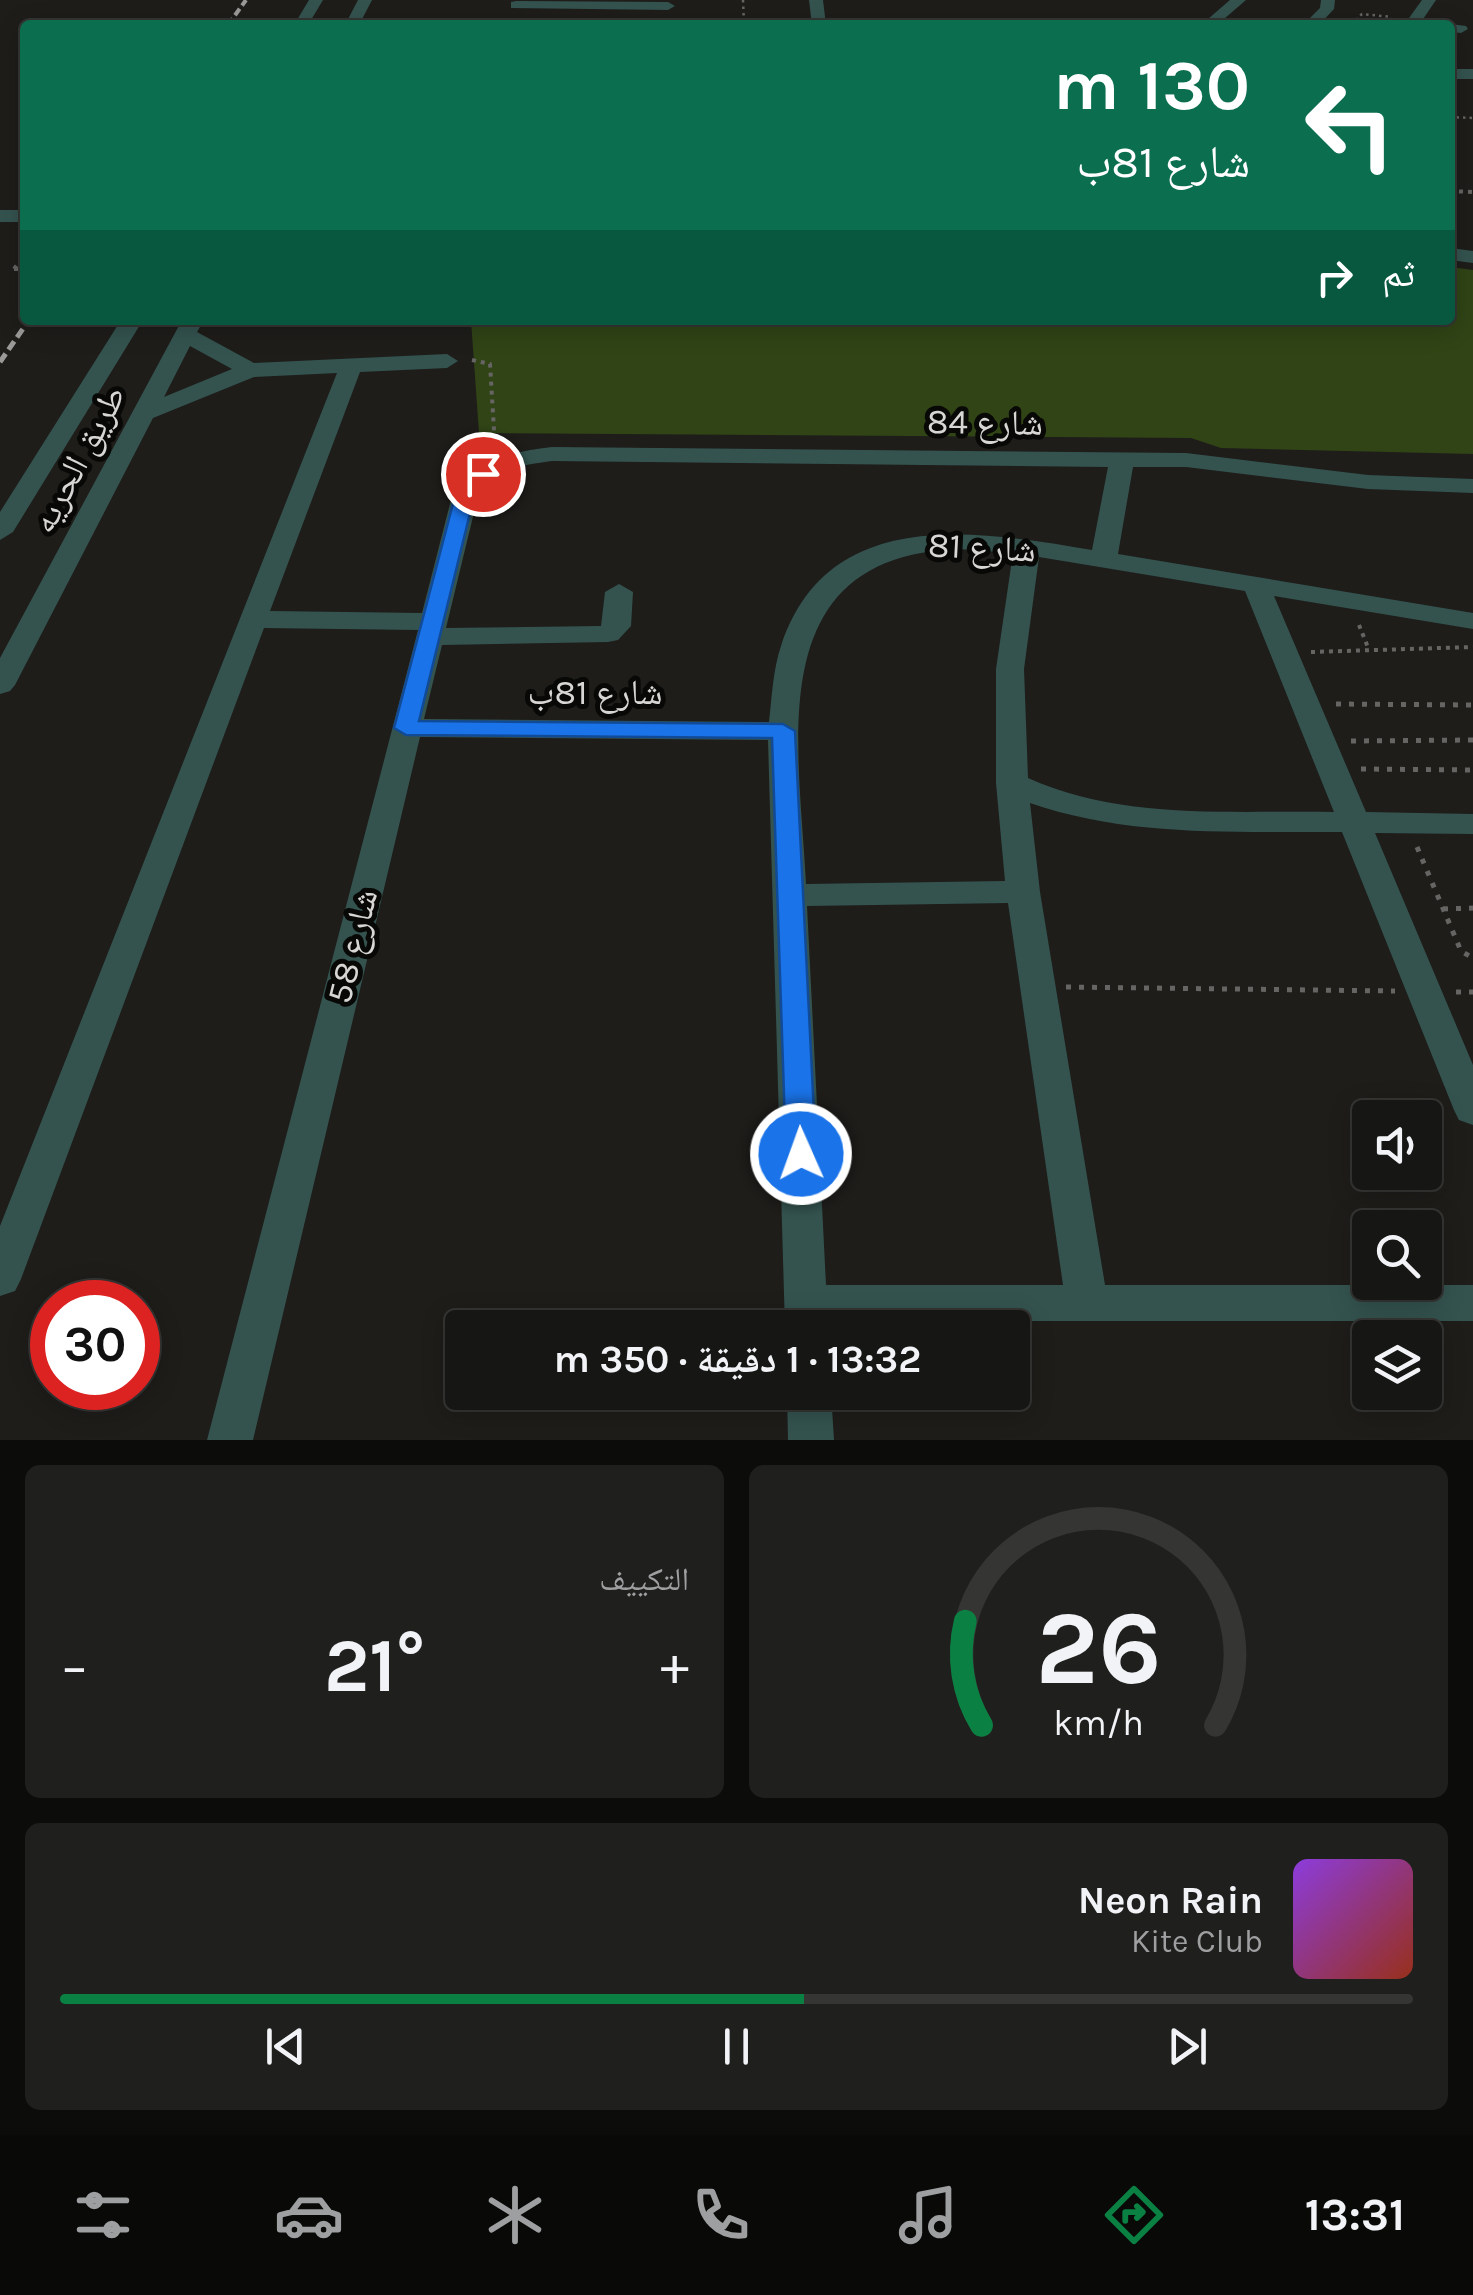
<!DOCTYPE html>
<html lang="ar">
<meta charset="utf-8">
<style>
:root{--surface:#161614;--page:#1f1f1d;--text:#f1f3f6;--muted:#9e9fa0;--line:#353534;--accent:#0b8043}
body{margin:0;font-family:Karla,"Noto Naskh Arabic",sans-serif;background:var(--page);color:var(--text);direction:rtl;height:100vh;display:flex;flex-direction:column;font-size:38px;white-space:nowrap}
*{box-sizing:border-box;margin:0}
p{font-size:32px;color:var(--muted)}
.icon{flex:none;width:55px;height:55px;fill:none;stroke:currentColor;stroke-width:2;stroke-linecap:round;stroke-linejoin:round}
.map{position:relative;height:1440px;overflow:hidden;direction:ltr}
.panel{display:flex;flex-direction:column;gap:25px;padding:25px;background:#0c0c0b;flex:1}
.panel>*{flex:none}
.top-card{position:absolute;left:20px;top:20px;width:1435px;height:305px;border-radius:10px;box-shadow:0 5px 25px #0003,0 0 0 2px var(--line);direction:rtl;background:#0b6e4f;color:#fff;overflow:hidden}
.controls{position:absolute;left:1352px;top:1100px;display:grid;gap:20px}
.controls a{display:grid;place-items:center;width:90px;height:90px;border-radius:10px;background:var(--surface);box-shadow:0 5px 25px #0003,0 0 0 2px var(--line);font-size:50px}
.speed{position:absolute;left:30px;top:1280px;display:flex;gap:20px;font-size:50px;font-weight:700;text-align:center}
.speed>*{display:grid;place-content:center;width:130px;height:130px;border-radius:50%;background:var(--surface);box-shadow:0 5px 25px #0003,0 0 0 2px var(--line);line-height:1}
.speed .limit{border:15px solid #d22;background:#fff;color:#111}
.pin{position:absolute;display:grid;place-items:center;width:85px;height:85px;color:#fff;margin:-42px;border:5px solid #fff;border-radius:50%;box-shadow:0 2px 10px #0007}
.me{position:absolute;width:110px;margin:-55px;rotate:358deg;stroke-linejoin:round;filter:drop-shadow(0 0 8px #0008)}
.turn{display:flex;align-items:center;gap:35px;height:210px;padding:0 40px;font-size:45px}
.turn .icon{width:130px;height:130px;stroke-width:2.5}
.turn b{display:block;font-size:70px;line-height:85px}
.then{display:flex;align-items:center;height:95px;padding:0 40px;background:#0003;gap:20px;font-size:38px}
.big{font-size:75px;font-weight:700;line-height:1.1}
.panel .tile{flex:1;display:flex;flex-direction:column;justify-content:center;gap:15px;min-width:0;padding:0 35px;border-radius:15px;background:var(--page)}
.panel .dial{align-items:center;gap:0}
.dial svg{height:260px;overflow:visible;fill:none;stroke:var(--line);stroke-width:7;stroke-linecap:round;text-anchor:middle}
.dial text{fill:var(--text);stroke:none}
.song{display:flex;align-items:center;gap:30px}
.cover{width:120px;height:120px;border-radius:15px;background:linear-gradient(135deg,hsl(270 70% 55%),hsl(10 70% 35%))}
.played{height:10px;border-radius:5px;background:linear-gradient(90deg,var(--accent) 55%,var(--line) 55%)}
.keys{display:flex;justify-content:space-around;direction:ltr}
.heat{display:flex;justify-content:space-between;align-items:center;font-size:55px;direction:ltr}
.panel .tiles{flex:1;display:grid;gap:25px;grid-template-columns:1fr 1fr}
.tile:last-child{grid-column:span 2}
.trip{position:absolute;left:445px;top:1310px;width:585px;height:100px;border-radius:10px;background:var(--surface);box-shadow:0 5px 25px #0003,0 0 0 2px var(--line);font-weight:700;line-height:100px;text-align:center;direction:rtl}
.dock{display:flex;height:160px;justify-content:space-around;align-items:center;background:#090908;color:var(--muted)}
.dock .icon{width:70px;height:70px}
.dock .active{color:var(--accent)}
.dock b{font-size:45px;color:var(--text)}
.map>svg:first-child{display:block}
</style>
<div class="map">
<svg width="1473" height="1440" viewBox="0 0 1473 1440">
<rect width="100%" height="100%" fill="#1e1d1a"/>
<path fill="#304416" d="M1450 267 1473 270V454L1221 448 1191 438 479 433 471 320H1450Z"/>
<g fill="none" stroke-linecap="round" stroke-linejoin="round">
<path stroke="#666563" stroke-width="2.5" stroke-dasharray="2.5 4" stroke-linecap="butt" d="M743 0 744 25
M1391 24 1357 19 1362 14 1392 17
M1450 117 1473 118"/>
<path stroke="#666563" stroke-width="4" stroke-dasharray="4 5" stroke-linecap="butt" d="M1450 191 1473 192
M14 269 25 255
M14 269H25
M472 360 490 364 495 447
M1359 625 1369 650
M1311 652 1473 647"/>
<path stroke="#666563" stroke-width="5" stroke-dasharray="5 8" stroke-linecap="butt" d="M1336 704 1473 705
M1351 741 1473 740
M1361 769 1473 770
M1417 847 1461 951 1473 958
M1443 909 1473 908
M1066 987 1395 991
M1456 992H1473"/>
<path fill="#34534f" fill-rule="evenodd" d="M309 0H323L308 25H294Z
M358 0H372L359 25H345Z
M809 0H823L826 25H812Z
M1230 0H1246L1217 25H1201Z
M1321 0H1335L1334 9 1319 25H1303L1320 8Z
M1422 0H1436L1419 25H1404Z
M516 1 668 2 675 6 668 10 511 8V2Z
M1450 24 1466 26 1468 29 1461 33 1450 32V25H1445Z
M1450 69H1473V79H1450Z
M0 210H25V222H0Z
M1450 248 1473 251V263L1450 260Z
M121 320H143L13 532 0 540V512Z
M182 320H204L197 332 254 363 447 354 458 361 447 368 360 372 270 611 422 613 452 496C477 459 510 452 552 447L1186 453 1368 475 1473 479V493L1368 489 1186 467H1133L1118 554 1473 613V629L1274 596 1366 812 1473 814V834L1375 833 1473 1065V1125L1459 1120 1454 1110 1342 832C1237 831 1131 838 1030 803L1040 892 1105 1285H1473V1321H828L829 1328H785L768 740 420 737 253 1440H207L418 630 264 628 21 1279 15 1291 0 1296V1226L337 373 254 377 153 418 15 685 10 691 0 694V658ZM190 346 232 369 164 397ZM552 461 1108 467 1092 550C978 531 828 504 781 646 773 670 772 696 769 722L424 719 442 645 608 642 618 640 631 626 633 592 619 584 605 592 601 626 446 628 478 496C495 469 522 465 552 461ZM959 549 1013 553 996 669V783L1005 881 806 884C799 742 760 556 959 549ZM1039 557 1245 591 1334 812C1231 810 1123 821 1028 778L1024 669ZM1008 903 1063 1285H826L807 906Z
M787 1392H831L834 1440H788Z"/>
<path stroke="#9b9a98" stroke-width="4" stroke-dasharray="8 4" stroke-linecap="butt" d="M228 25 246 0"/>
<path stroke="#9b9a98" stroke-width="5" stroke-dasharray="10 5" stroke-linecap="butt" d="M0 362 29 320"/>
</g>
<path fill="#1a73e8" stroke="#114b97" stroke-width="2.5" d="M483 468 492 474 474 497 419 721 783 724 795 731 816 1154 811 1162 801 1166 790 1162 786 1154 772 738 406 735 394 728 455 496 476 470Z"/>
<g text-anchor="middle" stroke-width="10" stroke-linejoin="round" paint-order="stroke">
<g font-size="35" fill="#d7d6d4" stroke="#080806">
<text transform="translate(985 422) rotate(1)" y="12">شارع 84</text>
<text transform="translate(78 459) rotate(-62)" y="12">طريق الحريه</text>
<text transform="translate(982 547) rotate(3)" y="12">شارع 81</text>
<text x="595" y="704">شارع 81ب</text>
<text transform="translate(352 946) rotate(-76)" y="12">شارع 58</text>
</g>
</g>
</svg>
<div class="controls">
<a><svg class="icon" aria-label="sound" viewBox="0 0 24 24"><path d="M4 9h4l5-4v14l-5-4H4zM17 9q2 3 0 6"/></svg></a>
<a><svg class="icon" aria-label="search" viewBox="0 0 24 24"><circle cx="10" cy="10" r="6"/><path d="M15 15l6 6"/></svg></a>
<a><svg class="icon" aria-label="layers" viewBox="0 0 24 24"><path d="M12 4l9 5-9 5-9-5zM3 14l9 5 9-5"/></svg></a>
</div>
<div class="speed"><div class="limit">30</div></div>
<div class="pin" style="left:483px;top:474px;background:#d93025"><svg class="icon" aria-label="arrive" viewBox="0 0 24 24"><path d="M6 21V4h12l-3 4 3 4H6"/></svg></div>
<svg class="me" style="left:801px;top:1154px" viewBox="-20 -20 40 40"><circle r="17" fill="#1a73e8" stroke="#fff" stroke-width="3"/><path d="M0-11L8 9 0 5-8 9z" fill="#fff"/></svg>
<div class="trip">13:32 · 1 دقيقة · 350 m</div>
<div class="top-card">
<div class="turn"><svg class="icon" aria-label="left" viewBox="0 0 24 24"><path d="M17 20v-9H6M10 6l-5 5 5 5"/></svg><div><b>130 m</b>شارع 81ب</div></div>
<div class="then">ثم<svg class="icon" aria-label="right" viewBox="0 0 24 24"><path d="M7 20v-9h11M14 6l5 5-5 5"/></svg></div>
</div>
</div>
<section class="panel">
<div class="tiles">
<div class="tile dial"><svg viewBox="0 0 100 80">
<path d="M14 69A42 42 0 1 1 86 69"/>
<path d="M14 69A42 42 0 0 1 9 37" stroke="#0b8043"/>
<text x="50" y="56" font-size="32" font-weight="700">26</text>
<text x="50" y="72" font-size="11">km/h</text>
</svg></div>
<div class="tile"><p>التكييف</p>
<div class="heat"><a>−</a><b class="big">21°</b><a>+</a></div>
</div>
<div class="tile">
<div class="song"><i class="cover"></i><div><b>Neon Rain</b><p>Kite Club</p></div></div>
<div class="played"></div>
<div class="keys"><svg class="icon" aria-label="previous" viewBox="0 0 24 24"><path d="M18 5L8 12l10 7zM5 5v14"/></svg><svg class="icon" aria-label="pause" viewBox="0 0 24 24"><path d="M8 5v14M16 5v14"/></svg><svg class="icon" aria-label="next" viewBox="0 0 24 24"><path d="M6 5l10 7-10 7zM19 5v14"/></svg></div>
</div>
</div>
</section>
<nav class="dock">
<b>13:31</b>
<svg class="icon active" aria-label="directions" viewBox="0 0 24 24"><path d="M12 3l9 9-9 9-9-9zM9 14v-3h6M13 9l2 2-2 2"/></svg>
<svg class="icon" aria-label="music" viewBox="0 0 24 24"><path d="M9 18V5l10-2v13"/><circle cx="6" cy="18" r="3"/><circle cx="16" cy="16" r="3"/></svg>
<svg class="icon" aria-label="phone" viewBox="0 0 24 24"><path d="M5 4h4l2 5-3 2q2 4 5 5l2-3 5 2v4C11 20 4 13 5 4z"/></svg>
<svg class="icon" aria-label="climate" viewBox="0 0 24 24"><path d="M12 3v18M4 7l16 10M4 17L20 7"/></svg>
<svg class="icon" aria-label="car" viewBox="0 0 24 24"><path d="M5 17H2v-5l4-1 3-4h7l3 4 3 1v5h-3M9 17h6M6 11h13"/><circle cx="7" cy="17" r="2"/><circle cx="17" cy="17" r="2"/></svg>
<svg class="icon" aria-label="filters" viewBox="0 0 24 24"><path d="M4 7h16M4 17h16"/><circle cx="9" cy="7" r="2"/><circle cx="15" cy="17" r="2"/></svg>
</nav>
